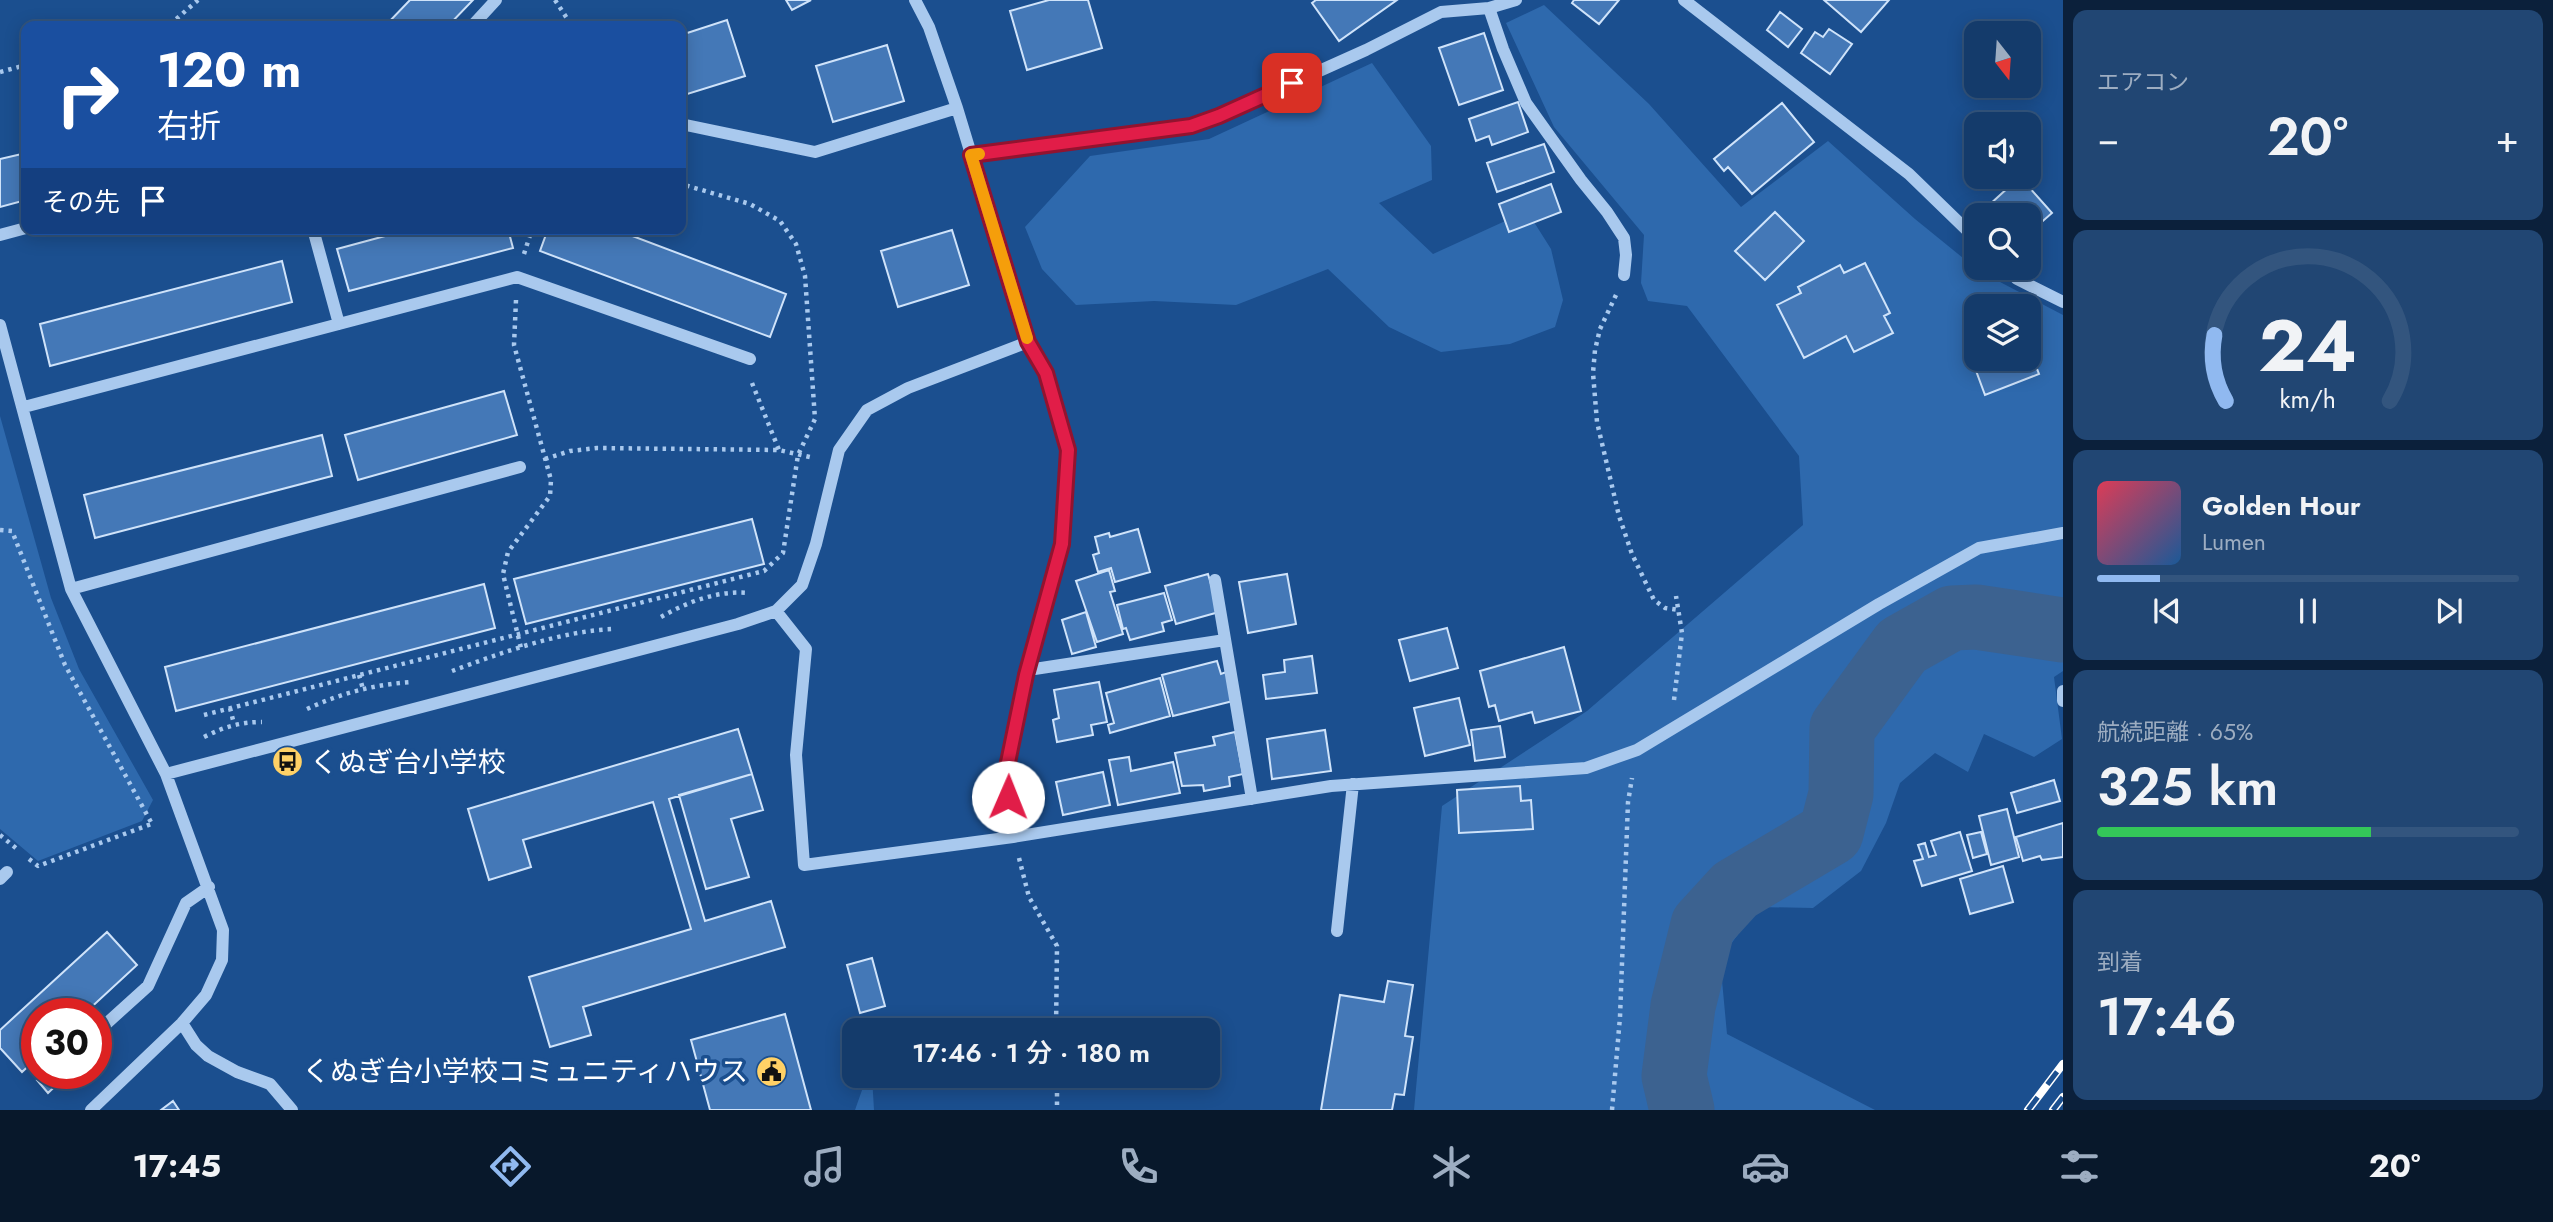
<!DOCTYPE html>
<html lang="ja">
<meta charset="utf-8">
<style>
:root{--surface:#143b6b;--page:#214673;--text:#f1f3f6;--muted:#9dadc1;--line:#33557e;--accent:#90b9f0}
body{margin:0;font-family:Jost,"Noto Sans JP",sans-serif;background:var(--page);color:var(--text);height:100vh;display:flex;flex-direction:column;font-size:26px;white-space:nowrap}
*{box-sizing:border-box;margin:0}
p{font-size:23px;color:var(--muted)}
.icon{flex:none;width:38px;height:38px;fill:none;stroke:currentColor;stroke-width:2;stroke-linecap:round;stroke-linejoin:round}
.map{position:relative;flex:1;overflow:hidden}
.panel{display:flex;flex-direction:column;gap:10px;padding:10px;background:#0b203b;width:490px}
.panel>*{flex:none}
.top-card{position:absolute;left:21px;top:21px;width:665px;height:214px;border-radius:14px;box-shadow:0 4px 18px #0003,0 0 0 2px var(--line);background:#1a4fa0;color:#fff;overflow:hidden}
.needle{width:46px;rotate:163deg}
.fabs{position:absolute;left:1964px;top:21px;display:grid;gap:14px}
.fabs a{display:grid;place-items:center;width:77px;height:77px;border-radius:14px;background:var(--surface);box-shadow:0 4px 18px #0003,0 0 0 2px var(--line);font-size:35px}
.speed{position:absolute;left:21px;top:998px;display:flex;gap:14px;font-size:35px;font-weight:700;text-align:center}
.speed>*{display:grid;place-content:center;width:91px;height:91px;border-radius:50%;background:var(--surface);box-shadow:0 4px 18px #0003,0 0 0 2px var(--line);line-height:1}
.speed .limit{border:10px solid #d22;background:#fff;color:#111}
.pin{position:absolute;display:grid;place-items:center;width:60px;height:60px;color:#fff;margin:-30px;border-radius:14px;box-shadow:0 4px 10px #0006}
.me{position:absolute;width:77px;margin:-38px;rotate:1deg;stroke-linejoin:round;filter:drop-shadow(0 0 5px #0008)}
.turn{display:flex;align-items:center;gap:24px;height:147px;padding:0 21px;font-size:32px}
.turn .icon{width:91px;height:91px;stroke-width:2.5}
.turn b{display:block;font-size:49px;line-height:60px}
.then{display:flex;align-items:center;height:66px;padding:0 21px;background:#0003;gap:14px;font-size:26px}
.big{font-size:52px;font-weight:600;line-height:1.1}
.panel .tile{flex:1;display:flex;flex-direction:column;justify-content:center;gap:10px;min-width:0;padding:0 24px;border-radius:14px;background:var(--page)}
.panel .dial{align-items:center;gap:0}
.dial svg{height:182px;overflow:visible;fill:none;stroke:var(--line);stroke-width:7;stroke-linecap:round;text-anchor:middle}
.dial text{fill:var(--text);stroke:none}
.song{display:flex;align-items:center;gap:21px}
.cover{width:84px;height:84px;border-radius:10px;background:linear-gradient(135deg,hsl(350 70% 55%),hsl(210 70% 35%))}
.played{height:7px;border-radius:4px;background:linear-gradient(90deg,var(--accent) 15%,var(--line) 15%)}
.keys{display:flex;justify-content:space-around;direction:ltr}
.heat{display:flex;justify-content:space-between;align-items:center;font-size:38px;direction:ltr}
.charge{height:10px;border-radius:5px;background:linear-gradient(90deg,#34c759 65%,var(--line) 0)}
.trip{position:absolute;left:842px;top:1018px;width:378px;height:70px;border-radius:14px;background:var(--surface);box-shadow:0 4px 18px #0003,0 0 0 2px var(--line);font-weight:600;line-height:70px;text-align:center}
.menu{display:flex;height:112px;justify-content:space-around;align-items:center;background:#08182b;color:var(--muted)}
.menu .icon{width:49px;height:49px}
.menu .on{color:var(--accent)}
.menu b{font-size:32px;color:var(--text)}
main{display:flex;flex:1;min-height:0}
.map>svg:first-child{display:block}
</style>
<main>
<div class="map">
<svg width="2063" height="1110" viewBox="0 0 2063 1110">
<rect width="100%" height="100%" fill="#1b4f8f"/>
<path fill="#2e69ad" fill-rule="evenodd" d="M1544 5 1649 104 1741 207 1828 141 1915 219 1979 271 2063 315V671L2054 677 2062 739 2034 757 1984 734 1968 772 1935 753 1900 783 1886 823 1861 871 1813 908 1758 907 1720 959 1727 1034 1875 1110H1414L1442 806 1587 711 1803 525 1799 456 1687 306 1648 301 1641 283 1644 235 1554 127 1506 23ZM1976 306H2028V359H1976Z
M1372 63 1431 146 1432 180 1379 203 1433 254 1527 211 1551 249 1563 300 1555 327 1510 344 1441 352 1389 327 1328 269 1236 305 1154 301 1076 305 1042 269 1025 227 1090 156 1209 139Z
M0 416 51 598 79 669 153 800 142 821 38 861 0 829Z
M867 1076H872L874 1110H855Z"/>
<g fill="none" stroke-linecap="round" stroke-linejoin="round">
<path stroke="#3c6290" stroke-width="65" d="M1682 1110 1674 1076 1683 1006 1703 925 1735 890 1831 833 1841 794 1842 728 1902 646 1952 618 1976 617 2063 630"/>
</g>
<path fill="#4478b7" stroke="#cfe3fa" stroke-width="2" d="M410 0H473L448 26H385Z
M786 0H811L792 10Z
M1049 0H1088L1102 48 1027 70 1010 11Z
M1316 0H1397L1339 41 1312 3Z
M1574 0H1619L1599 24 1572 3Z
M1824 0H1889L1861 32Z
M1780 12 1802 29 1788 47 1767 30Z
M727 20 745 76 681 96V35Z
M1829 29 1852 44 1830 74 1801 53 1815 32 1823 37Z
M1484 33 1503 90 1459 105 1439 48Z
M887 45 904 101 833 122 816 66Z
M1518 102 1528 132 1492 145 1489 136 1476 141 1469 119Z
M1782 103 1814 142 1752 194 1728 167 1724 171 1714 159Z
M1544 144 1554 172 1497 192 1487 163Z
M26 153V200L0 207V159Z
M2020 177 2052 213 2028 234V215H1978Z
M1551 184 1561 212 1509 232 1499 204Z
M1775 212 1804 241 1765 280 1735 251Z
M411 229H508L513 248 349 291 337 249Z
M548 229H614L786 294 770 337 540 251Z
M952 230 969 285 898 307 881 251Z
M282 261 292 302 50 366 40 324Z
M1865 263 1890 313 1884 316 1893 333 1854 352 1846 336 1804 358 1777 305 1801 293 1798 287 1840 265 1844 273Z
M1976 346V359H2028V346L2039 374 1985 395 1968 349Z
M504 391 517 435 358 480 345 435Z
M322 435 332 476 95 538 84 495Z
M752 519 764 564 526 624 514 579Z
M1138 529 1150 572 1115 582 1111 568 1098 572 1093 555 1099 553 1095 537 1109 533 1110 537Z
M1109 570 1115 591 1110 592 1123 634 1097 642 1076 581Z
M1208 574 1219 612 1176 624 1165 586Z
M1287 574 1296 624 1248 633 1239 582Z
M484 584 495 628 176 711 165 667Z
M1164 593 1172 620 1162 623 1164 631 1130 640 1126 628 1123 629 1117 605Z
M1086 612 1096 647 1072 654 1062 620Z
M1447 628 1458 668 1410 681 1399 640Z
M1564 647 1581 711 1535 723 1532 712 1499 721 1495 705 1489 707 1480 671Z
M1312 656 1317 693 1266 699 1263 675 1285 672 1284 660Z
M1217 661 1221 674 1226 672 1233 701 1173 716 1162 675Z
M1160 678 1170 716 1110 733 1108 725 1114 723 1106 693Z
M1099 682 1107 722 1091 725 1093 735 1057 742 1053 720 1059 718 1054 690Z
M1459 698 1470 745 1425 756 1414 708Z
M1500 726 1505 757 1475 761 1471 730Z
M738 729 752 774 669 799 705 921 771 901 785 947 583 1007 591 1035 550 1047 529 977 691 929 653 802 523 840 531 867 489 880 468 809Z
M1325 730 1331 771 1272 779 1267 739Z
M1235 732 1243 774 1229 777 1230 786 1204 791 1203 785 1182 786 1175 753 1215 745 1213 737Z
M1129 757 1131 771 1173 762 1180 793 1118 805 1109 760Z
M1103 772 1110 805 1063 815 1056 782Z
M752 774 763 810 731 819 749 877 706 889 679 795Z
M2054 780 2060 801 2017 813 2011 793Z
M1520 786 1521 801 1531 800 1533 829 1459 833 1457 790Z
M2007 809 2019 857 1991 865 1979 816Z
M2063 823V857L2042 860 2040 856 2023 861 2016 837Z
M1960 832 1972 871 1922 886 1914 861 1923 859 1918 845 1925 843 1929 857 1936 855 1931 841Z
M1981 832 1987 854 1973 858 1967 835Z
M2003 866 2013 902 1970 914 1960 879Z
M107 932 137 965 85 1013H37V1058L22 1072 0 1048V1030Z
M872 958 885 1006 860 1013 847 965Z
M1388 981 1413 985 1405 1036 1413 1037 1404 1095 1395 1094 1392 1110H1321L1340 995 1384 1002Z
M785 1014 811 1110H710L691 1040Z
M45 1073H67L68 1074 48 1093 37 1080Z
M173 1101 179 1110H161Z"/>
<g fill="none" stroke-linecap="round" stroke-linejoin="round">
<path stroke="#a9c9ee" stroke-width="4.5" stroke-dasharray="3.5 5" stroke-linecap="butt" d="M555 0 572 26
M161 26 174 21 198 0
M0 72 26 65
M524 254 532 229
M1616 295 1600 329 1595 350 1593 373 1597 422 1619 516 1632 554 1654 600 1665 608 1679 610
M516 300 514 345 551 480 550 496 508 552 503 574 521 648
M752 383 779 450
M545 459 570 451 597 448 779 450 814 458
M0 530 12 531 65 665 152 824
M661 617C687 602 718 590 749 593
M452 671C500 653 564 630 615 629
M359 675 363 689
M1674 700 1682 633 1676 596
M230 708 234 724
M307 709C341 693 376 684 413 682
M204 715 764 571 783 553 798 455 815 419 805 276 796 244 780 221 750 204 681 184
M204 737C224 727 240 722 262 722
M0 835 17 849
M1019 858 1029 897 1057 946 1056 1031
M29 859 38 866 154 823
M1057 1076V1110
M1612 1110 1620 1017 1628 802 1632 778"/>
<path stroke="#a9c9ee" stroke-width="12" d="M915 0 929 27 957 108 1028 342 1046 373 1068 450 1062 544 1026 675 1005 777 1013 837
M1684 0 1909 174 1976 239
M1489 8 1503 49 1526 103 1581 180 1607 212 1624 238 1626 255 1624 275
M472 26 496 0
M681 124 815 152 957 108
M971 155 1191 126 1219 116 1366 50 1441 12 1489 8 1516 0
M313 229 339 324
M0 235 26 228
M2006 268 2017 279 2063 302
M0 325 71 589 166 774 223 930 222 960 206 995 182 1023 91 1110
M24 407 517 277 750 359
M1215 580 1252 799
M71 589 520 467
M776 611 806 649 796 755 804 865 1013 837 1331 786 1586 768 1637 750 1879 604 1979 548 2063 533
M1028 670 1225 640
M2063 691V701
M166 774 738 624 776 611 802 585 816 544 839 450 867 410 908 388 1028 342
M0 879 7 872
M1337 931 1353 784
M182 1023 196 1045 208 1056 237 1072 270 1084 292 1110
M96 1033 148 986 186 903 209 887"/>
<defs>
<path id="rail" d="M2028 1110 2063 1064
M2053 1110 2063 1097"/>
</defs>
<use href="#rail" stroke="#fff" stroke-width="8"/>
<use href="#rail" stroke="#1b4f8f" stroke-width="5" stroke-dasharray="16" stroke-linecap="butt"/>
</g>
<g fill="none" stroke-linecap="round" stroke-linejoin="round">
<defs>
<path id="route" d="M1008 797 1005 777 1026 675 1062 544 1068 450 1046 373 1028 342 971 155 1191 126 1219 116 1292 83"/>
</defs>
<use href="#route" stroke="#92132f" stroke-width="18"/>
<use href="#route" stroke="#e11d48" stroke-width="12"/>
<path stroke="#f59e0b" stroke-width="12" d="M979 154 971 155 1027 338"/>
</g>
<defs>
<symbol id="bus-disc" viewBox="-11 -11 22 22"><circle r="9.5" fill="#ffd166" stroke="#1b4f8f"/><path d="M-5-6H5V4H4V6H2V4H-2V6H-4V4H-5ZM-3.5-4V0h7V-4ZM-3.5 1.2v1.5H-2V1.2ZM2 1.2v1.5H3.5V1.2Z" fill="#111"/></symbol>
<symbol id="civic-disc" viewBox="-11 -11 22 22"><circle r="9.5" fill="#ffd166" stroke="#1b4f8f"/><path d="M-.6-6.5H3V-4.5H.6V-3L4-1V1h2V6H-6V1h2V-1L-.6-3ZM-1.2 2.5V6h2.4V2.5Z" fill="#111"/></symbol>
</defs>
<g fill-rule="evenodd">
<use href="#bus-disc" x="270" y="744" width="35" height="35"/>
<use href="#civic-disc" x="754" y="1054" width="35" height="35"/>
</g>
<g text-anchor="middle" stroke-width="7" stroke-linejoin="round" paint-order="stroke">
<g font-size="28" fill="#fff" stroke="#1b4f8f" text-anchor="start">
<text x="310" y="772">くぬぎ台小学校</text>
<text x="748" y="1081" text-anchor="end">くぬぎ台小学校コミュニティハウス</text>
</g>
</g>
</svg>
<div class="fabs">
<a><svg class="needle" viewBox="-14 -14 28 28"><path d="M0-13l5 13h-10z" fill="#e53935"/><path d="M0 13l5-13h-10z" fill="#9dadc1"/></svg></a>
<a><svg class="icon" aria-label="sound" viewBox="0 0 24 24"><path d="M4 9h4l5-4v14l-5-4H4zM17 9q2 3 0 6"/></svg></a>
<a><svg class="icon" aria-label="search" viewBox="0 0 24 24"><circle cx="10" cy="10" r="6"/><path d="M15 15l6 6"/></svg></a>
<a><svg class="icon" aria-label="layers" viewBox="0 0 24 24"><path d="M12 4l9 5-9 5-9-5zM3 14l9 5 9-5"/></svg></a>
</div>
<div class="speed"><div class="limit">30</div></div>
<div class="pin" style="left:1292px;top:83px;background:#d93025"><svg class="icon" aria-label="arrive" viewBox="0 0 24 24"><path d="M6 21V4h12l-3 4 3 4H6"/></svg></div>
<svg class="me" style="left:1008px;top:797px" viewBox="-20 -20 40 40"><circle r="19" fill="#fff"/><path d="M0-13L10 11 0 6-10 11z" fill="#e11d48"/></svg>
<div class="trip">17:46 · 1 分 · 180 m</div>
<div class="top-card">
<div class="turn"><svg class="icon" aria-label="right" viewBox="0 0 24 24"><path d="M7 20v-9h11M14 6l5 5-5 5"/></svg><div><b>120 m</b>右折</div></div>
<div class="then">その先<svg class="icon" aria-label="arrive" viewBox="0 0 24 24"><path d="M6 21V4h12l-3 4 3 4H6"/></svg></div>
</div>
</div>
<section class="panel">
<div class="tile"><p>エアコン</p>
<div class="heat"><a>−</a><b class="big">20°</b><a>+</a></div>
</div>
<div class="tile dial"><svg viewBox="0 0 100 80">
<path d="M14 69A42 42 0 1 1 86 69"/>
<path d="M14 69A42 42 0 0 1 9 40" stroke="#90b9f0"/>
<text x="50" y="56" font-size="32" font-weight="700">24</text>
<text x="50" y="72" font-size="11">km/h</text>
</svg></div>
<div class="tile">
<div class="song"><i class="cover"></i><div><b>Golden Hour</b><p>Lumen</p></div></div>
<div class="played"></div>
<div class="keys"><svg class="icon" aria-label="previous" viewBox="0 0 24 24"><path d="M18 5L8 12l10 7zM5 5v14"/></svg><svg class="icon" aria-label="pause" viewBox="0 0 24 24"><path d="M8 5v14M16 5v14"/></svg><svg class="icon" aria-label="next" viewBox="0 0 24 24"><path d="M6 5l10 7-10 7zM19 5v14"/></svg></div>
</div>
<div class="tile"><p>航続距離 · 65%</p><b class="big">325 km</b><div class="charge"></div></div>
<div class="tile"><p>到着</p><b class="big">17:46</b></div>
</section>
</main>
<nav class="menu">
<b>17:45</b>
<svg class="icon on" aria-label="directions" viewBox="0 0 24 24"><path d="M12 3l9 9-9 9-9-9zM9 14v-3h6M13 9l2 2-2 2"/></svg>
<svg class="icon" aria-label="music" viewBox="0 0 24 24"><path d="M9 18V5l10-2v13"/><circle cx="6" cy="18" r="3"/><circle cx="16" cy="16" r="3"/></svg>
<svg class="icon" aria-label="phone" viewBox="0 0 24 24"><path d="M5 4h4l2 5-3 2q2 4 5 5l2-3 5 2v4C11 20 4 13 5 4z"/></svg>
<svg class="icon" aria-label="climate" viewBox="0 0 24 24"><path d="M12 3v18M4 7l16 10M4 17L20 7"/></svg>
<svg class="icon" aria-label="car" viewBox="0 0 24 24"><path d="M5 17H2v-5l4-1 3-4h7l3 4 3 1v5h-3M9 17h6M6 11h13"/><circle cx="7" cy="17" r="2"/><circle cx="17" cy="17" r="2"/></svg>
<svg class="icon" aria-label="filters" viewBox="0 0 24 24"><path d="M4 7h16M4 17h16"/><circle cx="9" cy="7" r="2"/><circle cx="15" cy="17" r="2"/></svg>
<b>20°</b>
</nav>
